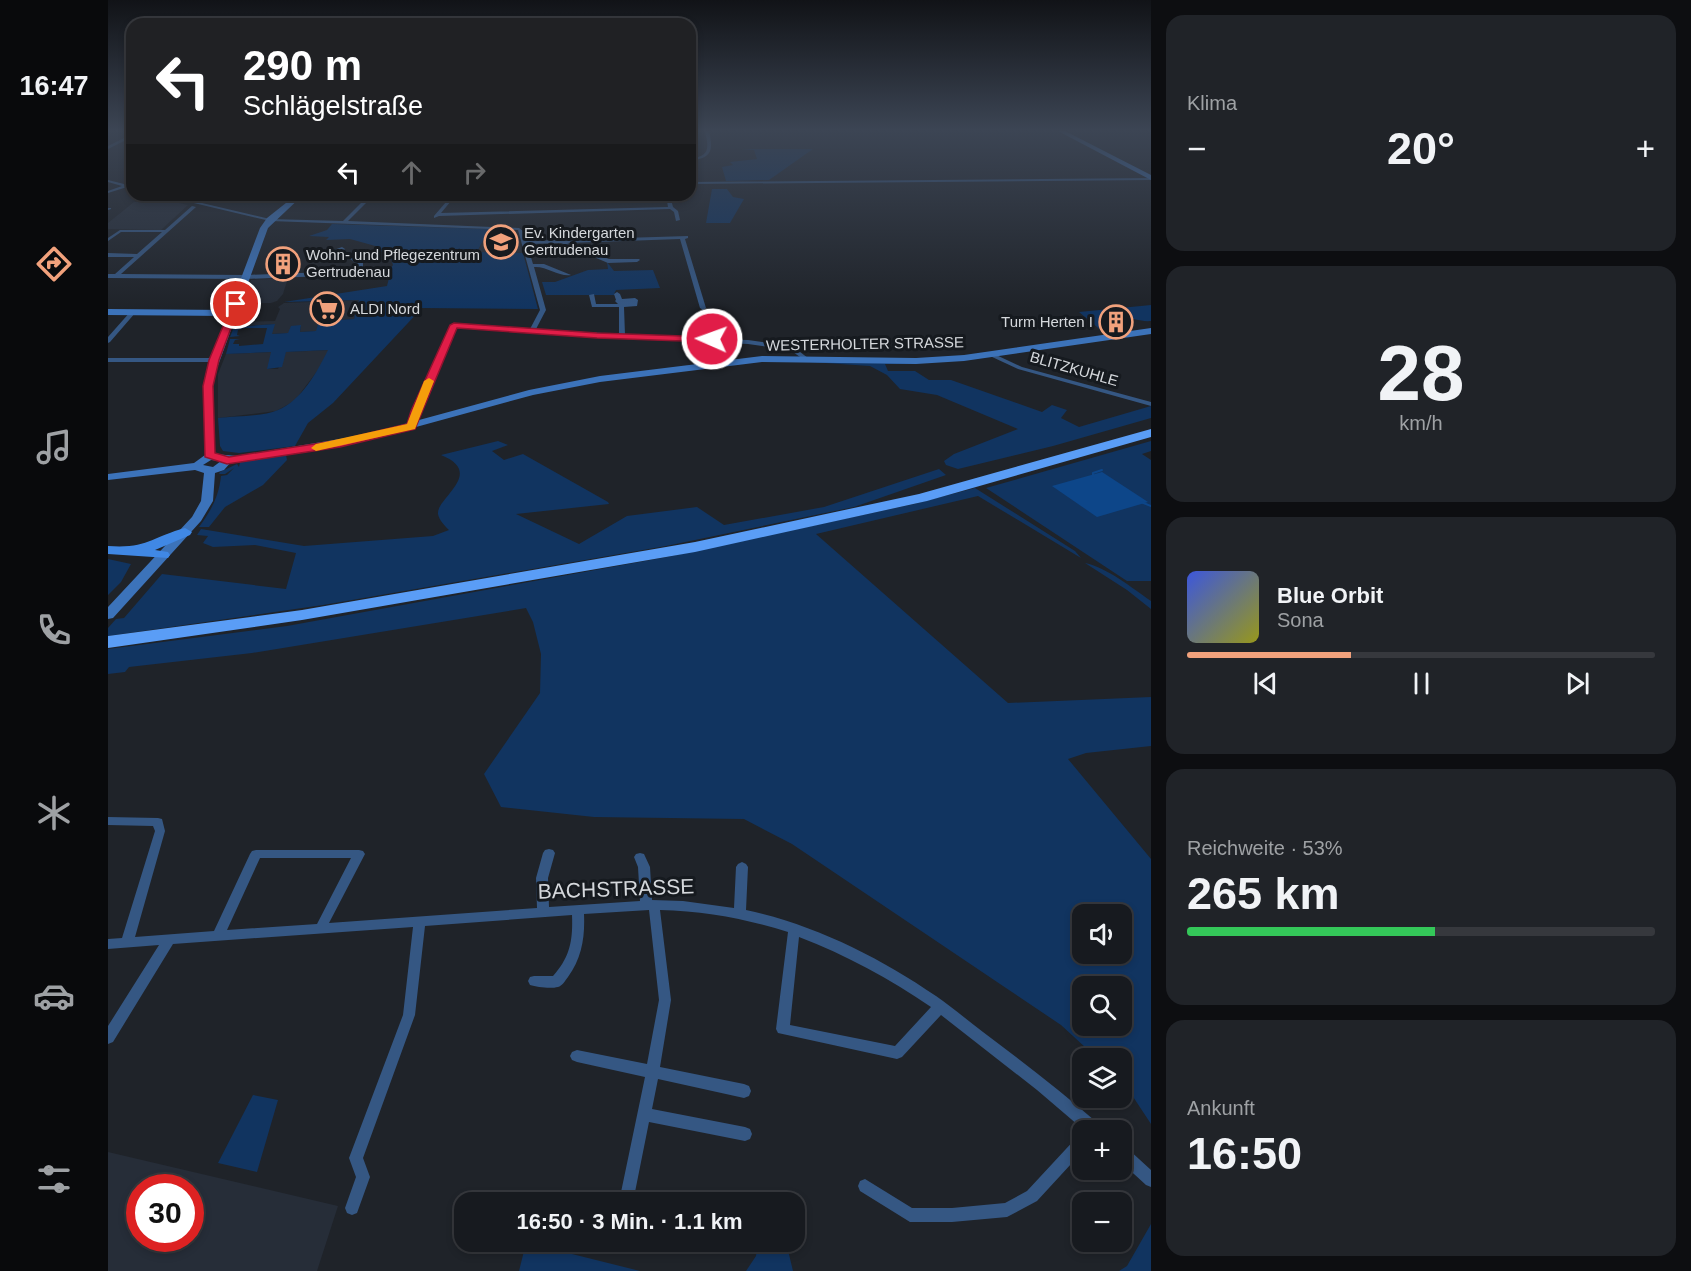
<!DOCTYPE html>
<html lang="de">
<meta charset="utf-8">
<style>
:root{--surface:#171a1f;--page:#202328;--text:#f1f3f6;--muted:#9ea1a4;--line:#36383d;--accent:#f1a17c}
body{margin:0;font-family:Arial,sans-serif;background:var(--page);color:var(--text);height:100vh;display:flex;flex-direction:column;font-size:22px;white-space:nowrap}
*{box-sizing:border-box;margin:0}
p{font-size:20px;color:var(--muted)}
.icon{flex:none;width:33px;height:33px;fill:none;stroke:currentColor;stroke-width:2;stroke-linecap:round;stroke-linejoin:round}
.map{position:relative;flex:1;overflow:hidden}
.sheet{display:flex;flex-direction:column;gap:15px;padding:15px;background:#0d0e11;width:540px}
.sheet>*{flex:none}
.hud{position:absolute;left:18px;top:18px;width:570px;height:183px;border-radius:18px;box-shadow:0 3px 9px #0003,0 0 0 2px var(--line);background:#202124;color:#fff;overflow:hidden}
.controls{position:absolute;left:964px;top:904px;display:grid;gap:12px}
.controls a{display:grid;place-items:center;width:60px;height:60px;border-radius:12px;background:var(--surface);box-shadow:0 3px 9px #0003,0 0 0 2px var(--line);font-size:30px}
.speed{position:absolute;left:18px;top:1174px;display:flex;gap:12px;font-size:30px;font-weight:700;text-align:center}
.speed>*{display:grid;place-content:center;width:78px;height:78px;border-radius:50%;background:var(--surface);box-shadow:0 3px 9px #0003,0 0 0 2px var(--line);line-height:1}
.speed .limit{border:9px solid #d22;background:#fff;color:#111}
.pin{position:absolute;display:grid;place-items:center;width:51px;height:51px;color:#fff;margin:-26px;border:3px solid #fff;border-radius:50%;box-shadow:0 2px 6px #0007}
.me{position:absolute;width:66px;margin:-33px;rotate:272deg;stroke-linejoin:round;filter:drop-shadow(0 0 4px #0008)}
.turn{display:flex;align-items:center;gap:21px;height:126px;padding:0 18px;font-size:27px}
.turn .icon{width:78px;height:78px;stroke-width:2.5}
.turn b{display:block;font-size:42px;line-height:51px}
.lanes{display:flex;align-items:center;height:57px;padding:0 18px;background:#0003;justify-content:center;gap:30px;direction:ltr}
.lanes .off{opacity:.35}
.big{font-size:45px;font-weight:800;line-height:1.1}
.sheet .tile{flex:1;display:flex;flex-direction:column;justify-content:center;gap:9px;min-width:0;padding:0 21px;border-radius:18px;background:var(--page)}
.sheet .dial{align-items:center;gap:0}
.dial b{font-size:78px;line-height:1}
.song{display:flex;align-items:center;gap:18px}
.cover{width:72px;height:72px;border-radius:9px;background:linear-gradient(135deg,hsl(230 70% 55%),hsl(60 70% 35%))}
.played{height:6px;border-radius:3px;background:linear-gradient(90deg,var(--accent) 35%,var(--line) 35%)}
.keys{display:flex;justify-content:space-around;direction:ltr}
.heat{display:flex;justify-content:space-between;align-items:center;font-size:33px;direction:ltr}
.charge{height:9px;border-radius:4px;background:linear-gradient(90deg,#34c759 53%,var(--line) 0)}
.trip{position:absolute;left:346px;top:1192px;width:351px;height:60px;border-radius:18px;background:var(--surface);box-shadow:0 3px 9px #0003,0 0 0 2px var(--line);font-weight:800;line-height:60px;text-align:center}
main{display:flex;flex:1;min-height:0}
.tab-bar{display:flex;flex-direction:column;width:108px;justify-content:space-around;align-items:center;background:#090a0c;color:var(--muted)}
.tab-bar .icon{width:42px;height:42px}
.tab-bar .on{color:var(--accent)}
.tab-bar b{font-size:27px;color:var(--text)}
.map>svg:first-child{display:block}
</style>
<main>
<nav class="tab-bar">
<b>16:47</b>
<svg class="icon on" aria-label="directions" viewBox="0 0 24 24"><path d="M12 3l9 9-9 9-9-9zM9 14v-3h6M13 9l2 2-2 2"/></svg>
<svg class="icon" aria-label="music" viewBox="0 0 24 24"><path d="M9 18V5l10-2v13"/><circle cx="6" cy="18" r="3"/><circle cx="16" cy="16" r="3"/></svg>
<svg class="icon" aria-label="phone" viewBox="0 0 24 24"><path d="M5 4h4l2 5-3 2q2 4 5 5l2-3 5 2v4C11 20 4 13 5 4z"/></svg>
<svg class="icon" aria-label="climate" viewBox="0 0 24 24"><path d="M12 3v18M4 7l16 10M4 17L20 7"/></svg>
<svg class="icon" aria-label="car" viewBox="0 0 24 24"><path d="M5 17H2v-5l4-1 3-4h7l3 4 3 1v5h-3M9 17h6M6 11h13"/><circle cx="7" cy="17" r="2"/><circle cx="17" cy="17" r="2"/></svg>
<svg class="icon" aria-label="filters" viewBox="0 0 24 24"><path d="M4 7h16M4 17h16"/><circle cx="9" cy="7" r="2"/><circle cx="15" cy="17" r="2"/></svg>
</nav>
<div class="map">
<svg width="1043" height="1271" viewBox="0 0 1043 1271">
<rect width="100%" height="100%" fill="#1f2329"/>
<path fill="#262d38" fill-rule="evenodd" d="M58 200 80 205 53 230 0 229V223L26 202Z
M381 229 408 231 415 253 369 252Z
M180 278 175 294 169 301 163 303H134L143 280Z
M251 300 246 319 211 321 209 331 192 332 193 326 180 333 163 334 166 324 126 327 127 322 167 321 172 309 170 307 176 303Z
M221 350 213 366 188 399 181 404 168 411 110 418V374L118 354 164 352 160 369H170L178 352Z
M0 1152 230 1206 209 1271H0ZM32 1188H82V1239H32Z"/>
<path fill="#113460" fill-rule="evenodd" d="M633 149H705L661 180 618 181 614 167 625 165 622 162 649 159 646 150Z
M604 189H619L625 197 636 199 622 223H598Z
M224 224 381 229 369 252 415 253 430 309 314 308 225 403 200 423 187 446 131 453 115 451 112 446 110 418C128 416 153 417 170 410 194 400 209 372 220 350L178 352 174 367 159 369 163 352 118 354 122 339H132L127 340 125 344H131V346L155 344 159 328H136L130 330 129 335 132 336 122 337 126 327 167 324 164 334 180 333 183 326 193 325 192 332 208 331 211 321 246 319 251 300 176 302 279 286 282 274 272 273 280 272 285 265 281 253 270 251 274 249 266 250 271 247 242 239 218 240 221 237 201 236 219 230Z
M499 262 506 271 545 270 552 288 508 290 506 294 508 295H438L434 282H447L480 270 500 269Z
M1043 305V321C1031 322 1024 317 1012 318L1020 324 1005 326 1012 328 995 332 971 312Z
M702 362H806L807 364H777L780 371H807L821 380H843L934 412 944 405 959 410 953 418 971 427 1043 406V418L945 446 850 469 838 465 836 461 846 454 910 429 829 395 792 389 779 375 762 366Z
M390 441 400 445 384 451 396 460 415 454 500 502 501 504 408 514 471 544 519 516 589 507 616 525 716 507 831 469 838 475 746 507 558 546 215 605 0 636V628L8 619 16 618 54 574 178 589 188 553 147 545 105 547 95 543 100 536 89 535 93 529 196 546 325 536 341 530C337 526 331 520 330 514 328 498 378 473 333 455Z
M1043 441V451L1034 454 1043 460V581H1019L878 488Z
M177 454 138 461 178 455 179 460 155 485 117 507 101 527H91C103 511 111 496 113 476L119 475 126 468 117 474H111L112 472 129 464 131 467 132 462Z
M867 488 967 551 973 558 870 496 708 534 900 703 1043 697V746L978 753 960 759 1043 859V1124L1014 1080V1059H990L953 1025 895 986 684 844 636 819 486 817 393 807 376 774 432 693 433 654 425 622 418 608 144 653 21 667 17 672 0 674V649L179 626 559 557 806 504ZM975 915H1014V954H975ZM975 987H1014V1026H975Z
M0 559 23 564 13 582 0 595Z
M977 563C1000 568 1024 588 1043 601V609L1019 590Z
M145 1095 170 1100 149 1172 110 1163Z
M1043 1224V1271H1011L1019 1266Z
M650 1242H678L685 1271H638L648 1256Z
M432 1246 532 1271H411L417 1247Z"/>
<path fill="#0d4689" d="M994 472 1040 502 989 517 944 486Z"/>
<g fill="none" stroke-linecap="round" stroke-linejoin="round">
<path stroke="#0d4689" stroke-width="2" d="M985 477V473L994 470
M1033 502 1043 506"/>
<path fill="#355783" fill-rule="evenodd" d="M597 131H601C606 152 603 158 582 161V159C602 156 601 149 597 131Z
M24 134V137L0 149V146Z
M19 165H24V167H19Z
M1043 178V180L582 184V182Z
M0 180 24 186V188L19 187 0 193V191L14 186 0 182Z
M52 195H60L162 219 235 221 261 195H266L240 221 411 228 415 231 418 241 580 236V238L577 239 598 308 595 310 592 308 572 239 459 243 501 259H531L532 260 529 262 500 263 453 243 419 244 425 264H436L463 275C451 277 439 266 426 267L438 310 428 329 511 334V307H484L481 295 486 294 488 304H510L507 301 508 300 506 294 509 292 512 294 514 299 527 298 530 300 529 306 516 307 517 335 601 338 603 321 606 319 609 321 607 339 640 340 684 346 700 358 695 359 682 350 640 344 489 337 348 327 311 411 306 426 305 427H301L300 426 305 411 344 324 422 329 432 310 410 230 162 221Z
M344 195H348L333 213 560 207 558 195H562L565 207 570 211 572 220 568 221 566 212 562 209 331 216 326 218V216Z
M84 206 88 207 13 274 138 275 243 271 246 273 243 275 138 279 0 278V274H7L26 257H0V253L29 254 54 232H13L0 241V238L12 230H57Z
M0 208H3V209L0 210Z
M234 247 237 249 234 252 245 256 255 263V272L248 273V271L250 270V265L241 258 223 251Z
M23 311 28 312 2 342 0 343V337Z
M884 353 914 367 1043 402V406L910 369 882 356 881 355Z
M0 358H106L109 360 106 362H0Z
M0 817 50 818 54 819 57 831 27 937 106 931 142 854 144 851 148 850H251L255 851 257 854 221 923 429 908 428 878 435 853 437 850 441 849 445 850 447 853 440 878 441 907 532 901 530 867 526 857 528 854 532 853 536 854 542 867 544 900 575 901 626 908 628 867 630 864 634 862 638 864 640 867 638 910C705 924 771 957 828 996 844 1007 859 1020 875 1032 915 1062 955 1093 993 1126L995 1131H977L929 1090 833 1015 794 1057 789 1059 670 1033 668 1029 680 932C638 919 597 911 552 910L563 1000 552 1067 636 1084 641 1086 643 1091 641 1096 636 1098 550 1079 544 1109 637 1127 642 1129 644 1134 642 1139 637 1141 541 1122 526 1197 524 1202H514L512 1197 537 1077 469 1062 464 1060 462 1056 464 1052 469 1050 539 1064 551 1000 541 910 476 914C477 937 474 958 460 977 457 981 454 986 450 987 442 989 429 987 422 985L420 981 422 977 426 976H445C462 957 465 941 464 915L317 926 307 1015 255 1158 262 1177 249 1213 244 1215 239 1213 237 1208 248 1177 241 1158 295 1015 305 927 65 944 5 1042 0 1044V1026L51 945 0 949V939L14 938 47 831 45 826 0 825ZM152 858H243L209 924 119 930ZM691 937C738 955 782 979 823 1007L787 1046 682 1025Z
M975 1134V1151L929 1201 899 1217 844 1222H802L752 1191 750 1186 752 1181 757 1179 804 1208H844L897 1203 919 1191 970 1136Z
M1014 1146 1019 1148 1043 1170V1187L1038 1185 1014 1163Z"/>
<path fill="#3c73ba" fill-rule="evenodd" d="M950 131H957L1043 175V180Z
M188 195H195L160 228 108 371 105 385 107 454 129 456 256 435 421 390 492 376 654 356 808 358 856 355 1043 328V334L856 361 808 364 654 362 492 382 425 395 257 441 123 462 116 470 107 473 105 501 93 521 5 618 0 619V607L84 517 93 501 96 473 87 470 0 480V474L86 463 97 455 95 385 119 316 0 315V309L121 310 152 228 159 218ZM103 460 113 461 105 467 95 465Z"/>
<path fill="#4088e5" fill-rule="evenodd" d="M77 528 84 532 82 535 47 550 60 552 62 555 60 558 0 554V546C39 549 44 537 77 528Z"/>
<path fill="#5a9df6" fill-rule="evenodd" d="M1043 429V437L819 501 587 552 194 620 0 648V636L194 610 587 542 811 494Z"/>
</g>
<linearGradient id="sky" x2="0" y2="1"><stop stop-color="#111317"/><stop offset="0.42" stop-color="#3c4554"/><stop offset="1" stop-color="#3c4554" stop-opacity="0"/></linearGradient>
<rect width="1043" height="309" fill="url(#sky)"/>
<path fill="#e11d48" stroke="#92132f" stroke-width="1.5" d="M125 302 132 304 111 360 105 386 107 453 121 457 232 440 299 424 303 411 342 325 346 323 489 333 604 337 609 339 604 342 489 338 349 328 307 429 232 447 119 464 97 457 95 386 101 360Z"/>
<path fill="#f59e0b" d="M321 378 326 381 307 429 208 451 203 448 208 444 299 424 316 381Z"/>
<defs>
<symbol id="school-ring" viewBox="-11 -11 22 22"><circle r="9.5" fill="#161a1f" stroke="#f1a17c" stroke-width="1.5"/><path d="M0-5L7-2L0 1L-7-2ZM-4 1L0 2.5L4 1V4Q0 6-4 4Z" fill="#f1a17c"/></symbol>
<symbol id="building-ring" viewBox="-11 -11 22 22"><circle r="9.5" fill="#161a1f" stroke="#f1a17c" stroke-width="1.5"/><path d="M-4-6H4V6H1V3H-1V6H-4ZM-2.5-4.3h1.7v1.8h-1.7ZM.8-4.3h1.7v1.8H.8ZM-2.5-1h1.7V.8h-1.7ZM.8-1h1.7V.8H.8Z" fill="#f1a17c"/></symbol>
<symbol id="supermarket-ring" viewBox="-11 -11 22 22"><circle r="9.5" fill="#161a1f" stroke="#f1a17c" stroke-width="1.5"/><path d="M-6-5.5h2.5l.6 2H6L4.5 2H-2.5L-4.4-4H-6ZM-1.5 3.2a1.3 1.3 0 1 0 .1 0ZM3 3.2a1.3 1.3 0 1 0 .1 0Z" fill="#f1a17c"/></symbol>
</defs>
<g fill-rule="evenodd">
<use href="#school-ring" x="374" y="223" width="38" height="38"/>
<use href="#building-ring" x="156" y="245" width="38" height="38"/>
<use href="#supermarket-ring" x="200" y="290" width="38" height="38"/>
<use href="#building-ring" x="989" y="303" width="38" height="38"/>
</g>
<g text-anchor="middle" stroke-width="6" stroke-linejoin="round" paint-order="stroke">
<g font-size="15" fill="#d5d8dc" stroke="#161a1f" text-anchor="start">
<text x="416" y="238">Ev. Kindergarten<tspan x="416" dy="17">Gertrudenau</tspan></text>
<text x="198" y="260">Wohn- und Pflegezentrum<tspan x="198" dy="17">Gertrudenau</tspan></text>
<text x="242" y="314">ALDI Nord</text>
<text x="985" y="327" text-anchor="end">Turm Herten I</text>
</g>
<g font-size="15" fill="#d5d8dc" stroke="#161a1f">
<text transform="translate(757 344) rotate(-1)" y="5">WESTERHOLTER STRASSE</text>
<text transform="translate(966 369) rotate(16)" y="5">BLITZKUHLE</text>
</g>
<g font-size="21" fill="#d5d8dc" stroke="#161a1f">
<text transform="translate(508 889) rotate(-2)" y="7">BACHSTRASSE</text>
</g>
</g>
</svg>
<div class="controls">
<a><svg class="icon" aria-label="sound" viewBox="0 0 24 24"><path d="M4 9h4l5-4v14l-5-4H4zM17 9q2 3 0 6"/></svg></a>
<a><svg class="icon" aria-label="search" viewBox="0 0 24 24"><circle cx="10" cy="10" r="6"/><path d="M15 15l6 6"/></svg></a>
<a><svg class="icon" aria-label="layers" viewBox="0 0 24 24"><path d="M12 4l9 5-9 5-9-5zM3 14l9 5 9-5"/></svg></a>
<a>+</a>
<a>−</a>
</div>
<div class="speed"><div class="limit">30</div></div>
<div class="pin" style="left:128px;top:304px;background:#d93025"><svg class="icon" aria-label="arrive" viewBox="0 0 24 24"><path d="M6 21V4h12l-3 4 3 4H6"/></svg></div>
<svg class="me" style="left:604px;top:339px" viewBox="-20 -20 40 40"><circle r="17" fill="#e11d48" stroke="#fff" stroke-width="3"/><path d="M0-11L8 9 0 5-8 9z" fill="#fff"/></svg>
<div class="trip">16:50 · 3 Min. · 1.1 km</div>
<div class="hud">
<div class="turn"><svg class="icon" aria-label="left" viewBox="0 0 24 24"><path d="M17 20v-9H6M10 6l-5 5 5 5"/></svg><div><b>290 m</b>Schlägelstraße</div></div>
<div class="lanes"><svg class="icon" aria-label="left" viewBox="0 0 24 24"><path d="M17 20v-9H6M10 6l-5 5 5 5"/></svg><svg class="icon off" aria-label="ahead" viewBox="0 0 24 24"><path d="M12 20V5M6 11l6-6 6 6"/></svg><svg class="icon off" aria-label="right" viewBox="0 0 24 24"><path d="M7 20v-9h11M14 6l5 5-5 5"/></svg></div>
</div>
</div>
<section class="sheet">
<div class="tile"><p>Klima</p>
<div class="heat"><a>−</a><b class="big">20°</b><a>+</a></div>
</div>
<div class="tile dial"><b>28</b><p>km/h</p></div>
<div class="tile">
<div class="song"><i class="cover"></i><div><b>Blue Orbit</b><p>Sona</p></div></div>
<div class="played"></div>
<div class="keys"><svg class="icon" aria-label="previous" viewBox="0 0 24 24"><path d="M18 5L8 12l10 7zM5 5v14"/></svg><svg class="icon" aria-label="pause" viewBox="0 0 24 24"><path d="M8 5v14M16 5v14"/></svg><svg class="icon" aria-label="next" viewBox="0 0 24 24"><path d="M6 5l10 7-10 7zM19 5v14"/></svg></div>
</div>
<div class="tile"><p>Reichweite · 53%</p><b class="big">265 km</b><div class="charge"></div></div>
<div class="tile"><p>Ankunft</p><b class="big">16:50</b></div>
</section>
</main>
